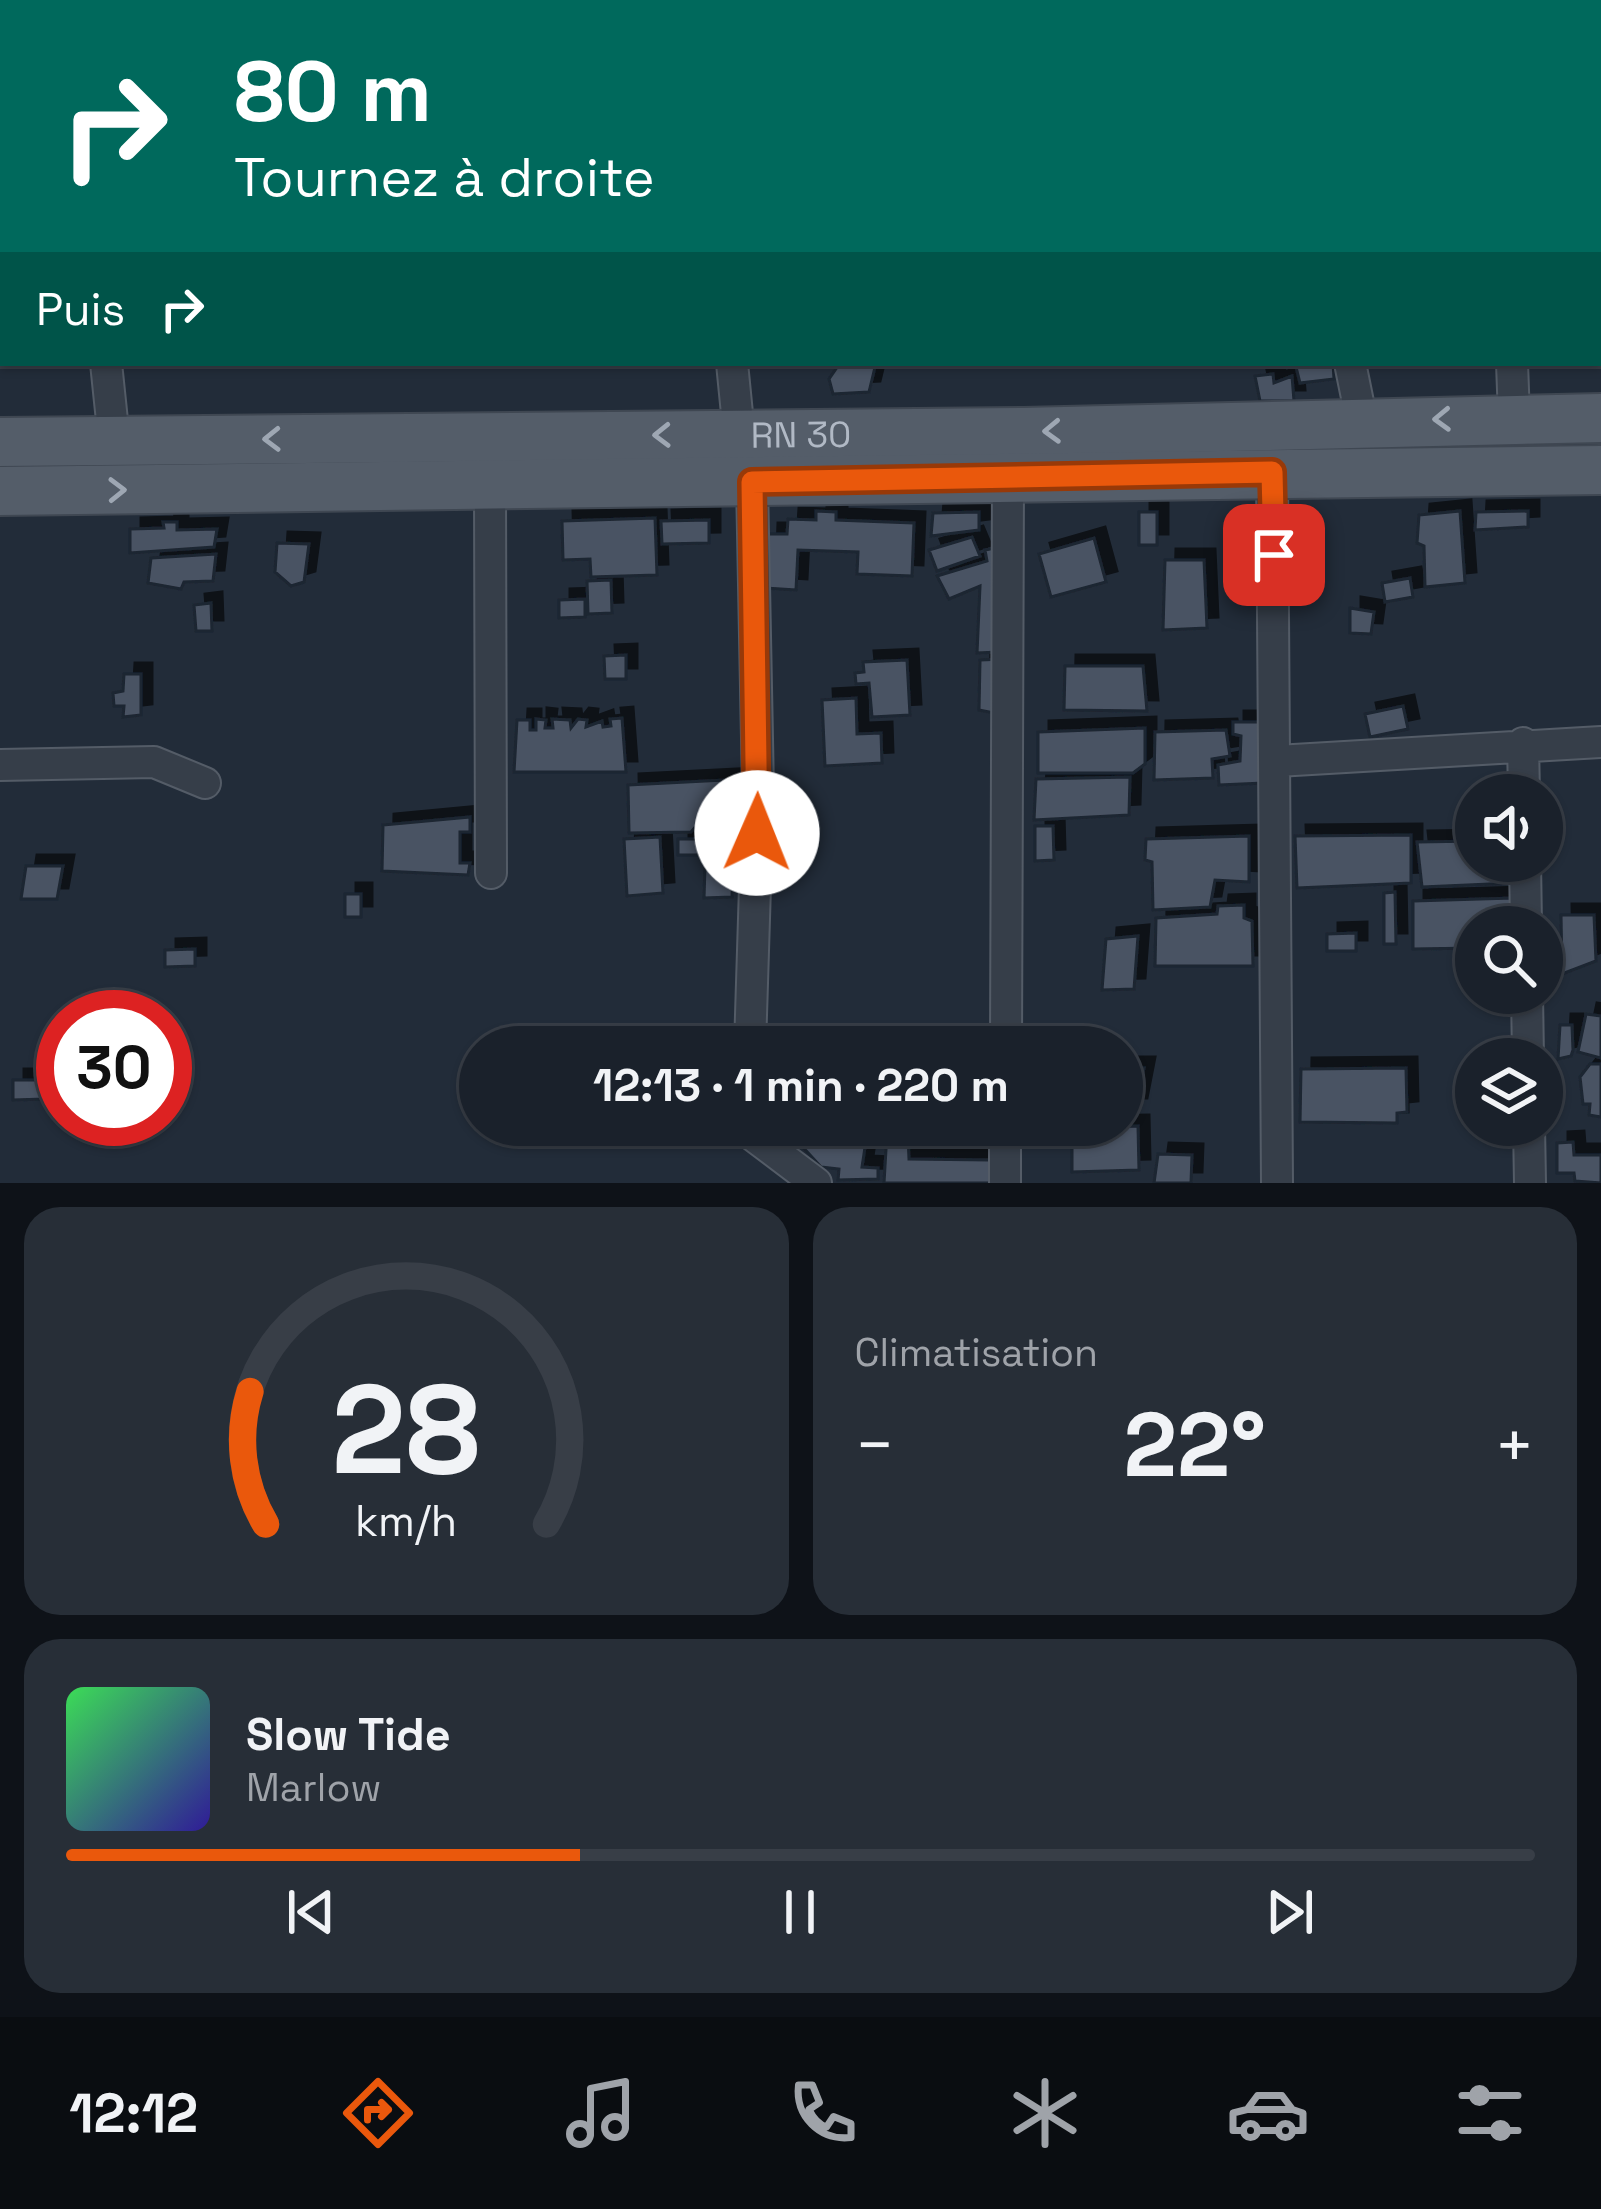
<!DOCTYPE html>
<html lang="fr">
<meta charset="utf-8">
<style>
:root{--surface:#1a212b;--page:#272e37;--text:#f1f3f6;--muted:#9fa3a9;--line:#383e47;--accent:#ea580c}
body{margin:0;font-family:"Space Grotesk",sans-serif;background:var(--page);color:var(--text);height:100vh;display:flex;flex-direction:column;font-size:45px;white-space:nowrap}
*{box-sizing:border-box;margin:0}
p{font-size:39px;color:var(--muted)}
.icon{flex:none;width:66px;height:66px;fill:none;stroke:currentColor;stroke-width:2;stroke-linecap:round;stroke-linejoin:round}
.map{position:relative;height:1183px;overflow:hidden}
.drawer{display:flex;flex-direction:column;gap:24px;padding:24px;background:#0e1218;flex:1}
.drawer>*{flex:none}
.guide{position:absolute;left:0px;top:0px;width:1602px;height:366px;box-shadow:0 3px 9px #0004,0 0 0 3px var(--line);background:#00695c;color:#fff;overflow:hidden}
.buttons{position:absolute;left:1455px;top:774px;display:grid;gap:24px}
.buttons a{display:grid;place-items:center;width:108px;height:108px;border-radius:50%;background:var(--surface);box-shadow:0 3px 9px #0004,0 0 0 3px var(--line);font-size:60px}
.speed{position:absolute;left:36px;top:990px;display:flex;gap:24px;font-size:60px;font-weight:700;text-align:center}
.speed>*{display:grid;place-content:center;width:156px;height:156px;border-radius:50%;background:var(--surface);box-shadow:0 3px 9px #0004,0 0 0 3px var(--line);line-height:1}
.speed .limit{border:18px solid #d22;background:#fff;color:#111}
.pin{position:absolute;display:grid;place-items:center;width:102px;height:102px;color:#fff;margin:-51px;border-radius:24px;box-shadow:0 6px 18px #0006}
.me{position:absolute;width:132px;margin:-66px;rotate:1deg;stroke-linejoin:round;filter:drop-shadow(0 0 9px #0008)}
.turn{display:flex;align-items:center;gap:42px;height:252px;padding:0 36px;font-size:54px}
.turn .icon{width:156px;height:156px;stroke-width:2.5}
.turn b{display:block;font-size:84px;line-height:102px}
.then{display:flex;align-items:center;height:114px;padding:0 36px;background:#0003;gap:24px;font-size:45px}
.big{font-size:90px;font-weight:700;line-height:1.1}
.drawer .widget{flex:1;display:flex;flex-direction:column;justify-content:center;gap:18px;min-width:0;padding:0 42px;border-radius:36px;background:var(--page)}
.drawer .dial{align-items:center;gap:0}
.dial svg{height:312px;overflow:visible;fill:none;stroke:var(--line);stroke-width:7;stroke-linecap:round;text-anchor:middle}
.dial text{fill:var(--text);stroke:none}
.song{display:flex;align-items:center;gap:36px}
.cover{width:144px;height:144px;border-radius:18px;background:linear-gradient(135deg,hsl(130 70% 55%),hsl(250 70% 35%))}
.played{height:12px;border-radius:6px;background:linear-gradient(90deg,var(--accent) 35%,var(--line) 35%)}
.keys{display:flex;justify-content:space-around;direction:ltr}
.heat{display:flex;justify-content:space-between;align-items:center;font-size:66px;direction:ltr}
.drawer .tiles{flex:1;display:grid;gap:24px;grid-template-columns:1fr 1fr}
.widget:last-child{grid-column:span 2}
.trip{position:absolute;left:459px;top:1026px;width:684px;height:120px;border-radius:60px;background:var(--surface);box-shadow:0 3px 9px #0004,0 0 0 3px var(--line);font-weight:700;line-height:120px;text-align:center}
.dock{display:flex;height:192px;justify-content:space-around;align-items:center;background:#0a0d11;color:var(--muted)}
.dock .icon{width:84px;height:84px}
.dock .active{color:var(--accent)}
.dock b{font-size:54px;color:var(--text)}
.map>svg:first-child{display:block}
</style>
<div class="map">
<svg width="1601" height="1183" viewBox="0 0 1601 1183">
<defs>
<filter id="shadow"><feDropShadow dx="11" dy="-11" stdDeviation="0" flood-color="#0009"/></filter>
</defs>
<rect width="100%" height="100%" fill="#222c39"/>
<path fill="#495363" stroke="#1d2530" stroke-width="3" filter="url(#shadow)" d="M840 363H876L869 392 833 394 829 379Z
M1295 363H1333L1334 379 1300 383Z
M1273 374 1274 383 1292 376 1294 401H1260L1255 376Z
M816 511 836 512V520L914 523 912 576 857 574 858 552 798 550 796 590 765 588 767 534H787L788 519 816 520Z
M1460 511 1465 583 1425 587 1424 546 1417 543 1419 515Z
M1528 511V527L1475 530 1476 512Z
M979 512V530L931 536 933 513Z
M1139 512H1157V545H1139Z
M655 518 657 575 591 577 590 559 563 560 562 521Z
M709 520V543L662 544 661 521Z
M163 522H177V530L217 529 214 547 130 553V529L164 528Z
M972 537 980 556 937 571 929 550Z
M1094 538 1106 582 1051 597 1039 554Z
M277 543 309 544 304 582 291 586 275 572Z
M1005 546 999 652 977 653 980 586 949 599 937 576 987 561 985 550Z
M216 554 213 581 184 582 181 589 148 583 151 558Z
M1165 560H1204L1207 628 1163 630Z
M1410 578 1413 597 1385 602 1382 583Z
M611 580 612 613 588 614 587 581Z
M585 599V617L559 618V600Z
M211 603 212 631H196L194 605Z
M1350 608 1374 612 1371 634 1350 633Z
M626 655V679H605L604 656Z
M1003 659 994 713 979 710 980 660Z
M907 660 910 715 872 717 869 683 856 684 855 673 864 672 863 662Z
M1065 666H1143L1147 711 1064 710Z
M124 674H141V715L123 717 124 706H114L113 693 123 691Z
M856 698 857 734 881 733 882 763 825 766 822 700Z
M1403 706 1408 729 1370 737 1365 714Z
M622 718 626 772H514L517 720H530V730H536V719L546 720 545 728H553L552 719 570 720 571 728 578 719 587 720 586 727 602 721 603 727 611 726 610 719Z
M1233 722H1267L1264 783 1219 785 1218 765 1240 761 1241 736 1233 734Z
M1145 728V764L1133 773H1038V732Z
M1226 730 1230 756 1212 759 1213 778 1154 780 1155 732Z
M1130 777 1129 815 1034 820 1036 779Z
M744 779 745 796 716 803 691 832 629 833 628 785Z
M470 817V832H460V863H470L468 875 382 871 383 825Z
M737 819 738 838 714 839 713 820Z
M1035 826H1053L1054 860 1035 861Z
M1411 835V883L1297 888 1295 836Z
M1249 836V882L1215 880 1210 907 1153 910 1152 862 1145 860 1146 839Z
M660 837 663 893 627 896 624 839Z
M678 839H710L709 855H678Z
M1476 841V861H1512L1513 883 1422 887 1417 842Z
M26 866H63L57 899H21Z
M705 866 733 867 732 897 704 898Z
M1395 892 1396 944H1384V893Z
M345 894H361V917H345Z
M1513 898 1514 927H1476V948L1413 949V901Z
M1244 905V918L1252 921 1253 966H1155L1156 918 1217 914 1218 906Z
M1561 915H1594L1596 961 1562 974Z
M1356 933V951H1327V934Z
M1138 936 1134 989 1102 990 1106 939Z
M195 949V966L165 967V950Z
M1586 1014 1601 1016V1058L1578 1052Z
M1560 1025H1572L1573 1050 1571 1056 1558 1059Z
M1590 1064H1601V1117L1589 1115 1590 1104H1583L1580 1077Z
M1122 1068H1144L1136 1109H1122Z
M1406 1068 1407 1112 1397 1113V1123L1300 1122 1301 1069Z
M13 1080H45V1099L13 1100Z
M771 1125 876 1127 877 1141H866L862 1167 878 1168V1179L838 1180 839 1169 821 1167 799 1143 772 1142Z
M1138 1126 1139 1170 1072 1172V1127Z
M887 1132 908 1134 909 1159 992 1160 991 1183H884Z
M1573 1142 1574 1155H1601V1183L1575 1181 1574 1173H1557V1143Z
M1158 1154 1192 1155 1191 1183H1154Z"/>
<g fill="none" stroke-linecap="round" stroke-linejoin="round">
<defs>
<path id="minor" d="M76 0 77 3
M692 0V3
M1300 0V3
M1497 0V3
M0 128H3
M106 363 114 440
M732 363 739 434
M1350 363 1362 422
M1512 363 1514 417
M1272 472 1277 1183
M490 487 491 873
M1523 743 1524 795
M1277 761 1601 742
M0 765 154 762 205 783
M1525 861 1526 927
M1527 993 1528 1059
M750 1047 758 790 752 482
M1006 1047 1008 478
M747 1125V1131L816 1183
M1529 1125 1530 1183
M1005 1183V1125"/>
<g id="primary">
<path id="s1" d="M0 442 1023 432 1601 418"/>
<path d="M0 491 1601 470"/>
</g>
</defs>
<use href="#minor" stroke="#545c67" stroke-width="34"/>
<use href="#primary" stroke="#3f4752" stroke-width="52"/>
<use href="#minor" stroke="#363e49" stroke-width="30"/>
<use href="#primary" stroke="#545d69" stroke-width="48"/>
</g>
<defs><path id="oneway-chevron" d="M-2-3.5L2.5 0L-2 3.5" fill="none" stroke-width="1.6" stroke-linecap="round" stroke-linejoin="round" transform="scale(3)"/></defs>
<g stroke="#9ea7b3">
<use href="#oneway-chevron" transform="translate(1442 419) rotate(178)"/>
<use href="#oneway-chevron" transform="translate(1052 431) rotate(178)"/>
<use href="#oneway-chevron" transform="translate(662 435) rotate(179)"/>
<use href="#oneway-chevron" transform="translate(272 439) rotate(179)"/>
<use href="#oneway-chevron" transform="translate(117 490) rotate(-1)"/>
</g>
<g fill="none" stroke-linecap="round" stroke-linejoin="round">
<defs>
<path id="route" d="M757 833 752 482 1272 472 1274 555"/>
</defs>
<use href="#route" stroke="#983908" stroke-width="30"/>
<use href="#route" stroke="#ea580c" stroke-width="21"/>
</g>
<g text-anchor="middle" stroke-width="12" stroke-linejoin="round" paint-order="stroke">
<g font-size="36" fill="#b1b9c5" stroke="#1b232e">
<text dy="13" stroke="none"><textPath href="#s1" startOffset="801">RN 30</textPath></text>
</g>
</g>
</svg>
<div class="buttons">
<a><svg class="icon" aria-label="sound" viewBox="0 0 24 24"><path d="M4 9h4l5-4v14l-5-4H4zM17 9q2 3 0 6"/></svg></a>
<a><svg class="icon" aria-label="search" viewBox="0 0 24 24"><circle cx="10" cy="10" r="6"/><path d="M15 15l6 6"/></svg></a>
<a><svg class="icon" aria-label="layers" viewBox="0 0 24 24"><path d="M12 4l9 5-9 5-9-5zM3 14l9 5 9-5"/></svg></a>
</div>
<div class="speed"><div class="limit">30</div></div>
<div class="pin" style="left:1274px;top:555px;background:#d93025"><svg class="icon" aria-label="arrive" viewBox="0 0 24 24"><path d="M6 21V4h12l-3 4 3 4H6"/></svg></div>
<svg class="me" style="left:757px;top:833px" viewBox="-20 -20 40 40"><circle r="19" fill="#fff"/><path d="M0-13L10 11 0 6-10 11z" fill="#ea580c"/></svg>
<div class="trip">12:13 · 1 min · 220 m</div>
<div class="guide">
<div class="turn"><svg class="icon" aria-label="right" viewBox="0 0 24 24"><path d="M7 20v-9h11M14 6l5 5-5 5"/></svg><div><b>80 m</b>Tournez à droite</div></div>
<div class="then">Puis<svg class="icon" aria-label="right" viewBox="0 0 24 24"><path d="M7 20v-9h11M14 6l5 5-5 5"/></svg></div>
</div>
</div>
<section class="drawer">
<div class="tiles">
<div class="widget dial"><svg viewBox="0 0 100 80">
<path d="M14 69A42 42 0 1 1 86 69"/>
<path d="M14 69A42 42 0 0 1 10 35" stroke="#ea580c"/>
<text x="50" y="56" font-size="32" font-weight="700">28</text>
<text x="50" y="72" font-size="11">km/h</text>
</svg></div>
<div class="widget"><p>Climatisation</p>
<div class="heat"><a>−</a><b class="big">22°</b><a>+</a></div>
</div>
<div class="widget">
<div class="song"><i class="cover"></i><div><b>Slow Tide</b><p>Marlow</p></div></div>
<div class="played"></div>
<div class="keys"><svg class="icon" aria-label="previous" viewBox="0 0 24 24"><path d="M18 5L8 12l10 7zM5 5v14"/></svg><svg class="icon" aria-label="pause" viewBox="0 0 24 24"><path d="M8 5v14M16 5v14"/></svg><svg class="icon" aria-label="next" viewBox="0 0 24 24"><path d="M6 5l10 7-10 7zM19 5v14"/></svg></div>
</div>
</div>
</section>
<nav class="dock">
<b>12:12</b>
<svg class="icon active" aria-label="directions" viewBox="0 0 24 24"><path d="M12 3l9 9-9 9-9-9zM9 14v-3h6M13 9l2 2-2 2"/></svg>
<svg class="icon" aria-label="music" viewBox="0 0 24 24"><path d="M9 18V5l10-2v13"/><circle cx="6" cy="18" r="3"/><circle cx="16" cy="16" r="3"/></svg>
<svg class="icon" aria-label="phone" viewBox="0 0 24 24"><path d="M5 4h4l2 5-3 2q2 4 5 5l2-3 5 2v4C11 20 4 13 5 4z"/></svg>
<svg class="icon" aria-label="climate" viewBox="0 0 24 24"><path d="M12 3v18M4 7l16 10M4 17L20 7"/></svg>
<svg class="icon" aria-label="car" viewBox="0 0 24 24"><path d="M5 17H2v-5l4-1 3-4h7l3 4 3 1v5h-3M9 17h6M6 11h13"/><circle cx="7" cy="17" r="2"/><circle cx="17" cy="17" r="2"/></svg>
<svg class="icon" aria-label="filters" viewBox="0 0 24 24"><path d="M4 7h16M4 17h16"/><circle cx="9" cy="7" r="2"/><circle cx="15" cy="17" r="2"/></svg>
</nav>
